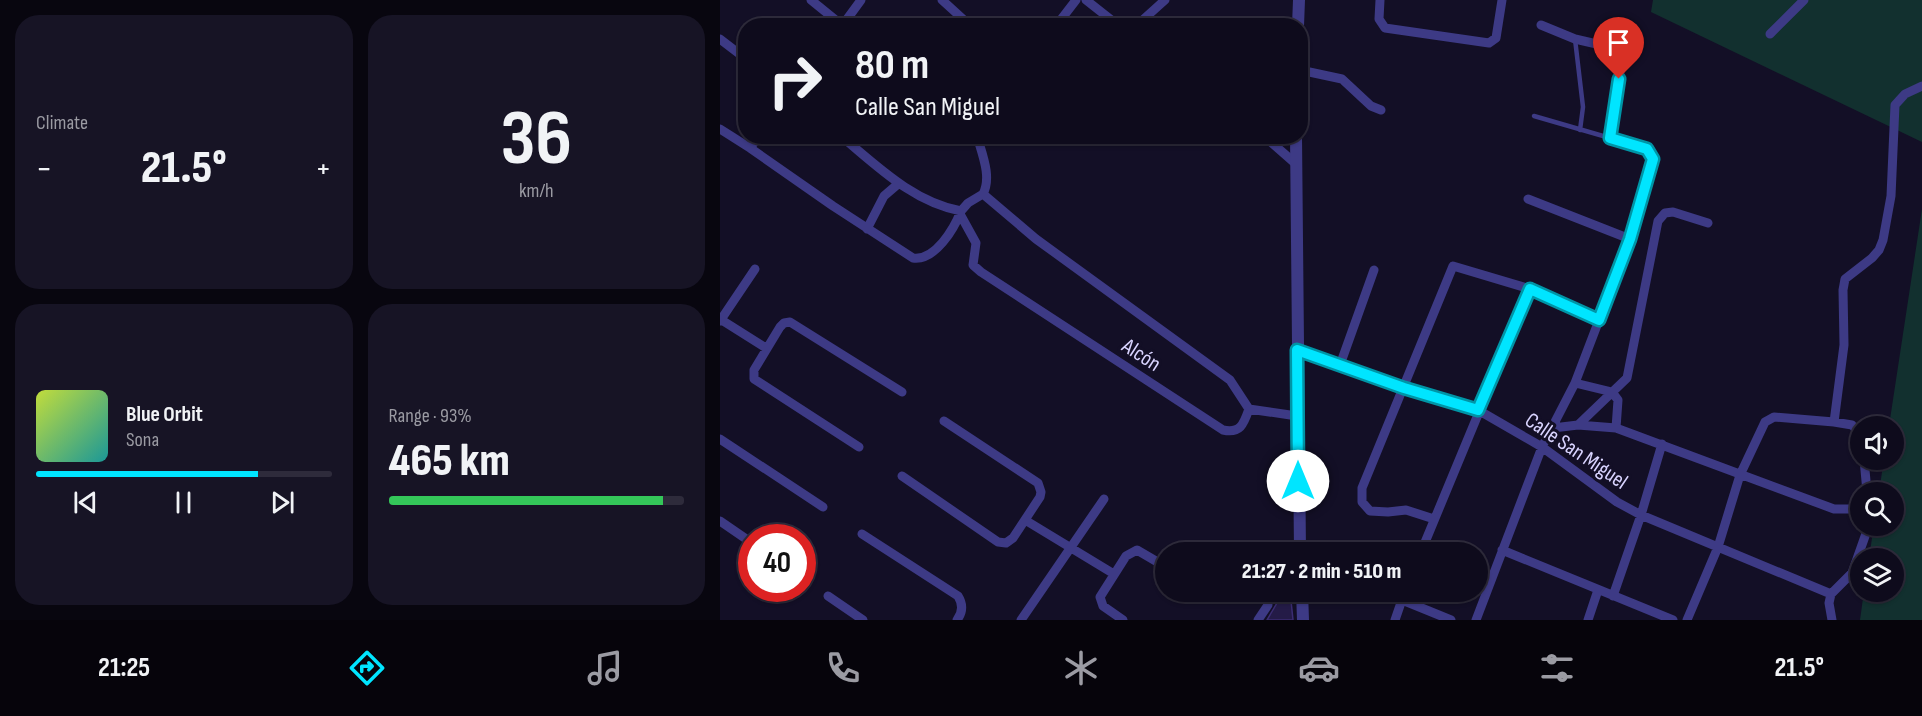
<!DOCTYPE html>
<meta charset="utf-8">
<style>
:root{--surface:#0e0b1c;--page:#171425;--text:#f1f3f6;--muted:#9b9ba3;--line:#2e2b3b;--accent:#00e5ff}
body{margin:0;font-family:"Sofia Sans Condensed",sans-serif;background:var(--page);color:var(--text);height:100vh;display:flex;flex-direction:column;font-size:22px;white-space:nowrap}
*{box-sizing:border-box;margin:0}
p{font-size:20px;color:var(--muted)}
.icon{flex:none;width:33px;height:33px;fill:none;stroke:currentColor;stroke-width:2;stroke-linecap:round;stroke-linejoin:round}
.map{position:relative;flex:1;overflow:hidden}
.details{display:flex;flex-direction:column;gap:15px;padding:15px;background:#08060f;width:720px}
.details>*{flex:none}
.hud{position:absolute;left:18px;top:18px;width:570px;height:126px;border-radius:24px;box-shadow:0 2px 4px #0004,0 0 0 2px var(--line);background:#0e0b1c;color:var(--text);overflow:hidden}
.controls{position:absolute;left:1130px;top:416px;display:grid;gap:12px}
.controls a{display:grid;place-items:center;width:54px;height:54px;border-radius:50%;background:var(--surface);box-shadow:0 2px 4px #0004,0 0 0 2px var(--line);font-size:30px}
.speed{position:absolute;left:18px;top:524px;display:flex;gap:12px;font-size:30px;font-weight:700;text-align:center}
.speed>*{display:grid;place-content:center;width:78px;height:78px;border-radius:50%;background:var(--surface);box-shadow:0 2px 4px #0004,0 0 0 2px var(--line);line-height:1}
.speed .limit{border:9px solid #d22;background:#fff;color:#111}
.pin{position:absolute;display:grid;place-items:center;width:51px;height:51px;color:#fff;margin:-62px -26px;border-radius:50% 50% 50% 0;rotate:-45deg;box-shadow:0 0 6px #0007}
.pin .icon{rotate:45deg}
.me{position:absolute;width:66px;margin:-33px;rotate:0deg;stroke-linejoin:round;filter:drop-shadow(0 0 4px #0008)}
.turn{display:flex;align-items:center;gap:21px;height:126px;padding:0 18px;font-size:27px}
.turn .icon{width:78px;height:78px;stroke-width:2.5}
.turn b{display:block;font-size:42px;line-height:51px}
.big{font-size:45px;font-weight:800;line-height:1.1}
.details .widget{flex:1;display:flex;flex-direction:column;justify-content:center;gap:9px;min-width:0;padding:0 21px;border-radius:24px;background:var(--page)}
.details .dial{align-items:center;gap:0}
.dial b{font-size:78px;line-height:1}
.song{display:flex;align-items:center;gap:18px}
.cover{width:72px;height:72px;border-radius:9px;background:linear-gradient(135deg,hsl(70 70% 55%),hsl(180 70% 35%))}
.played{height:6px;border-radius:3px;background:linear-gradient(90deg,var(--accent) 75%,var(--line) 75%)}
.keys{display:flex;justify-content:space-around;direction:ltr}
.heat{display:flex;justify-content:space-between;align-items:center;font-size:33px;direction:ltr}
.charge{height:9px;border-radius:4px;background:linear-gradient(90deg,#34c759 93%,var(--line) 0)}
.details .tiles{flex:1;display:grid;gap:15px;grid-template-columns:repeat(2,1fr)}
.trip{position:absolute;left:435px;top:542px;width:333px;height:60px;border-radius:30px;background:var(--surface);box-shadow:0 2px 4px #0004,0 0 0 2px var(--line);font-weight:800;line-height:60px;text-align:center}
.tab-bar{display:flex;height:96px;justify-content:space-around;align-items:center;background:#06040b;color:var(--muted)}
.tab-bar .icon{width:42px;height:42px}
.tab-bar .on{color:var(--accent)}
.tab-bar b{font-size:27px;color:var(--text)}
main{display:flex;flex:1;min-height:0}
.map>svg:first-child{display:block}
</style>
<main>
<section class="details">
<div class="tiles">
<div class="widget"><p>Climate</p>
<div class="heat"><a>−</a><b class="big">21.5°</b><a>+</a></div>
</div>
<div class="widget dial"><b>36</b><p>km/h</p></div>
<div class="widget">
<div class="song"><i class="cover"></i><div><b>Blue Orbit</b><p>Sona</p></div></div>
<div class="played"></div>
<div class="keys"><svg class="icon" aria-label="previous" viewBox="0 0 24 24"><path d="M18 5L8 12l10 7zM5 5v14"/></svg><svg class="icon" aria-label="pause" viewBox="0 0 24 24"><path d="M8 5v14M16 5v14"/></svg><svg class="icon" aria-label="next" viewBox="0 0 24 24"><path d="M6 5l10 7-10 7zM19 5v14"/></svg></div>
</div>
<div class="widget"><p>Range · 93%</p><b class="big">465 km</b><div class="charge"></div></div>
</div>
</section>
<div class="map">
<svg width="1202" height="620" viewBox="0 0 1202 620">
<rect width="100%" height="100%" fill="#130f26"/>
<path fill="#12302f" d="M933 0H1202V142L931 12Z
M1202 209V620H1140L1144 591H1173V558H1149L1154 525H1173V492H1159L1164 459H1173V426H1169Z"/>
<path fill="#241b47" stroke="#3b2d73" stroke-width="1.5" d="M564 591H570L573 620H547Z"/>
<g fill="none" stroke-linecap="round" stroke-linejoin="round">
<path stroke="#3d3a85" stroke-width="4.5" d="M855 39 863 107 860 130
M814 116 890 138"/>
<path stroke="#3d3a85" stroke-width="9" d="M91 0 123 26
M222 0 244 20
M366 0 399 26
M660 0 659 19 665 28 769 43 776 38 782 0
M122 26 141 0
M336 26 356 0
M416 26 445 0
M1050 34 1084 0
M0 39 26 59
M580 70 622 79 651 106 661 110
M0 129 30 148 113 206 193 258C215 261 234 229 241 211
M121 136C157 166 193 202 241 211L248 203 263 194
M257 136C262 154 272 177 263 194
M544 136 576 164
M30 148 39 136
M263 194 316 239 510 380 529 409
M808 199 910 239
M240 214 256 243 253 265 261 272 503 430C521 434 524 423 529 409L577 416
M147 229 164 196 178 184
M0 319 46 348
M0 321 35 269
M577 350 684 388 758 410 822 447 897 502 921 515 1111 594
M620 365 654 270
M855 383 892 392 898 400 896 428
M1114 422 1124 345 1123 290 1125 279 1152 258 1159 250 1163 240 1171 196 1175 105 1185 94 1202 86
M858 425 907 378 938 221 945 213 953 212 988 223
M833 428 858 425 896 428 1114 509H1135L1140 507
M0 439 103 507
M139 447 34 379V370L60 327 64 323 70 322 182 392
M1144 459 1147 492
M182 476 278 542 286 543 293 538 320 497 321 492 318 483 224 421
M714 519 686 510 668 512 650 511 642 502V488L733 266 810 289 879 320
M305 520 394 574
M0 521 32 543
M142 534 238 596C243 604 243 612 237 620
M782 550 953 620
M701 552 810 289
M108 596 143 620
M893 596 921 515 942 444
M682 600 731 620
M301 620 384 499
M403 620 383 606 380 597 406 556 417 550 446 567
M538 620 548 605
M675 620 685 591
M756 620 822 447 855 383 910 239 933 159 927 149 890 138 902 59V56L894 48 855 39 821 25
M868 620 878 590
M967 620 998 547 1020 475 1045 422 1054 417 1114 422 1132 425 1140 434
M1112 620 1109 603 1111 594 1132 573 1149 525"/>
<path stroke="#3d3a85" stroke-width="12" d="M578 26 579 0
M576 136 580 552
M582 591 583 620"/>
</g>
<g fill="none" stroke-linecap="round" stroke-linejoin="round">
<defs>
<path id="route" d="M578 481 577 350 684 388 758 410 810 289 879 320 910 239 933 159 927 149 890 138 899 79"/>
</defs>
<use href="#route" stroke="#0095a6" stroke-width="15"/>
<use href="#route" stroke="#00e5ff" stroke-width="10"/>
</g>
<g text-anchor="middle" stroke-width="6" stroke-linejoin="round" paint-order="stroke">
<g font-size="22" fill="#d9d4ff" stroke="#130f26">
<text transform="translate(422 354) rotate(33)" y="8">Alcón</text>
<text transform="translate(857 450) rotate(34)" y="8">Calle San Miguel</text>
</g>
</g>
</svg>
<div class="controls">
<a><svg class="icon" aria-label="sound" viewBox="0 0 24 24"><path d="M4 9h4l5-4v14l-5-4H4zM17 9q2 3 0 6"/></svg></a>
<a><svg class="icon" aria-label="search" viewBox="0 0 24 24"><circle cx="10" cy="10" r="6"/><path d="M15 15l6 6"/></svg></a>
<a><svg class="icon" aria-label="layers" viewBox="0 0 24 24"><path d="M12 4l9 5-9 5-9-5zM3 14l9 5 9-5"/></svg></a>
</div>
<div class="speed"><div class="limit">40</div></div>
<div class="pin" style="left:899px;top:79px;background:#d93025"><svg class="icon" aria-label="arrive" viewBox="0 0 24 24"><path d="M6 21V4h12l-3 4 3 4H6"/></svg></div>
<svg class="me" style="left:578px;top:481px" viewBox="-20 -20 40 40"><circle r="19" fill="#fff"/><path d="M0-13L10 11 0 6-10 11z" fill="#00e5ff"/></svg>
<div class="trip">21:27 · 2 min · 510 m</div>
<div class="hud">
<div class="turn"><svg class="icon" aria-label="right" viewBox="0 0 24 24"><path d="M7 20v-9h11M14 6l5 5-5 5"/></svg><div><b>80 m</b>Calle San Miguel</div></div>
</div>
</div>
</main>
<nav class="tab-bar">
<b>21:25</b>
<svg class="icon on" aria-label="directions" viewBox="0 0 24 24"><path d="M12 3l9 9-9 9-9-9zM9 14v-3h6M13 9l2 2-2 2"/></svg>
<svg class="icon" aria-label="music" viewBox="0 0 24 24"><path d="M9 18V5l10-2v13"/><circle cx="6" cy="18" r="3"/><circle cx="16" cy="16" r="3"/></svg>
<svg class="icon" aria-label="phone" viewBox="0 0 24 24"><path d="M5 4h4l2 5-3 2q2 4 5 5l2-3 5 2v4C11 20 4 13 5 4z"/></svg>
<svg class="icon" aria-label="climate" viewBox="0 0 24 24"><path d="M12 3v18M4 7l16 10M4 17L20 7"/></svg>
<svg class="icon" aria-label="car" viewBox="0 0 24 24"><path d="M5 17H2v-5l4-1 3-4h7l3 4 3 1v5h-3M9 17h6M6 11h13"/><circle cx="7" cy="17" r="2"/><circle cx="17" cy="17" r="2"/></svg>
<svg class="icon" aria-label="filters" viewBox="0 0 24 24"><path d="M4 7h16M4 17h16"/><circle cx="9" cy="7" r="2"/><circle cx="15" cy="17" r="2"/></svg>
<b>21.5°</b>
</nav>
